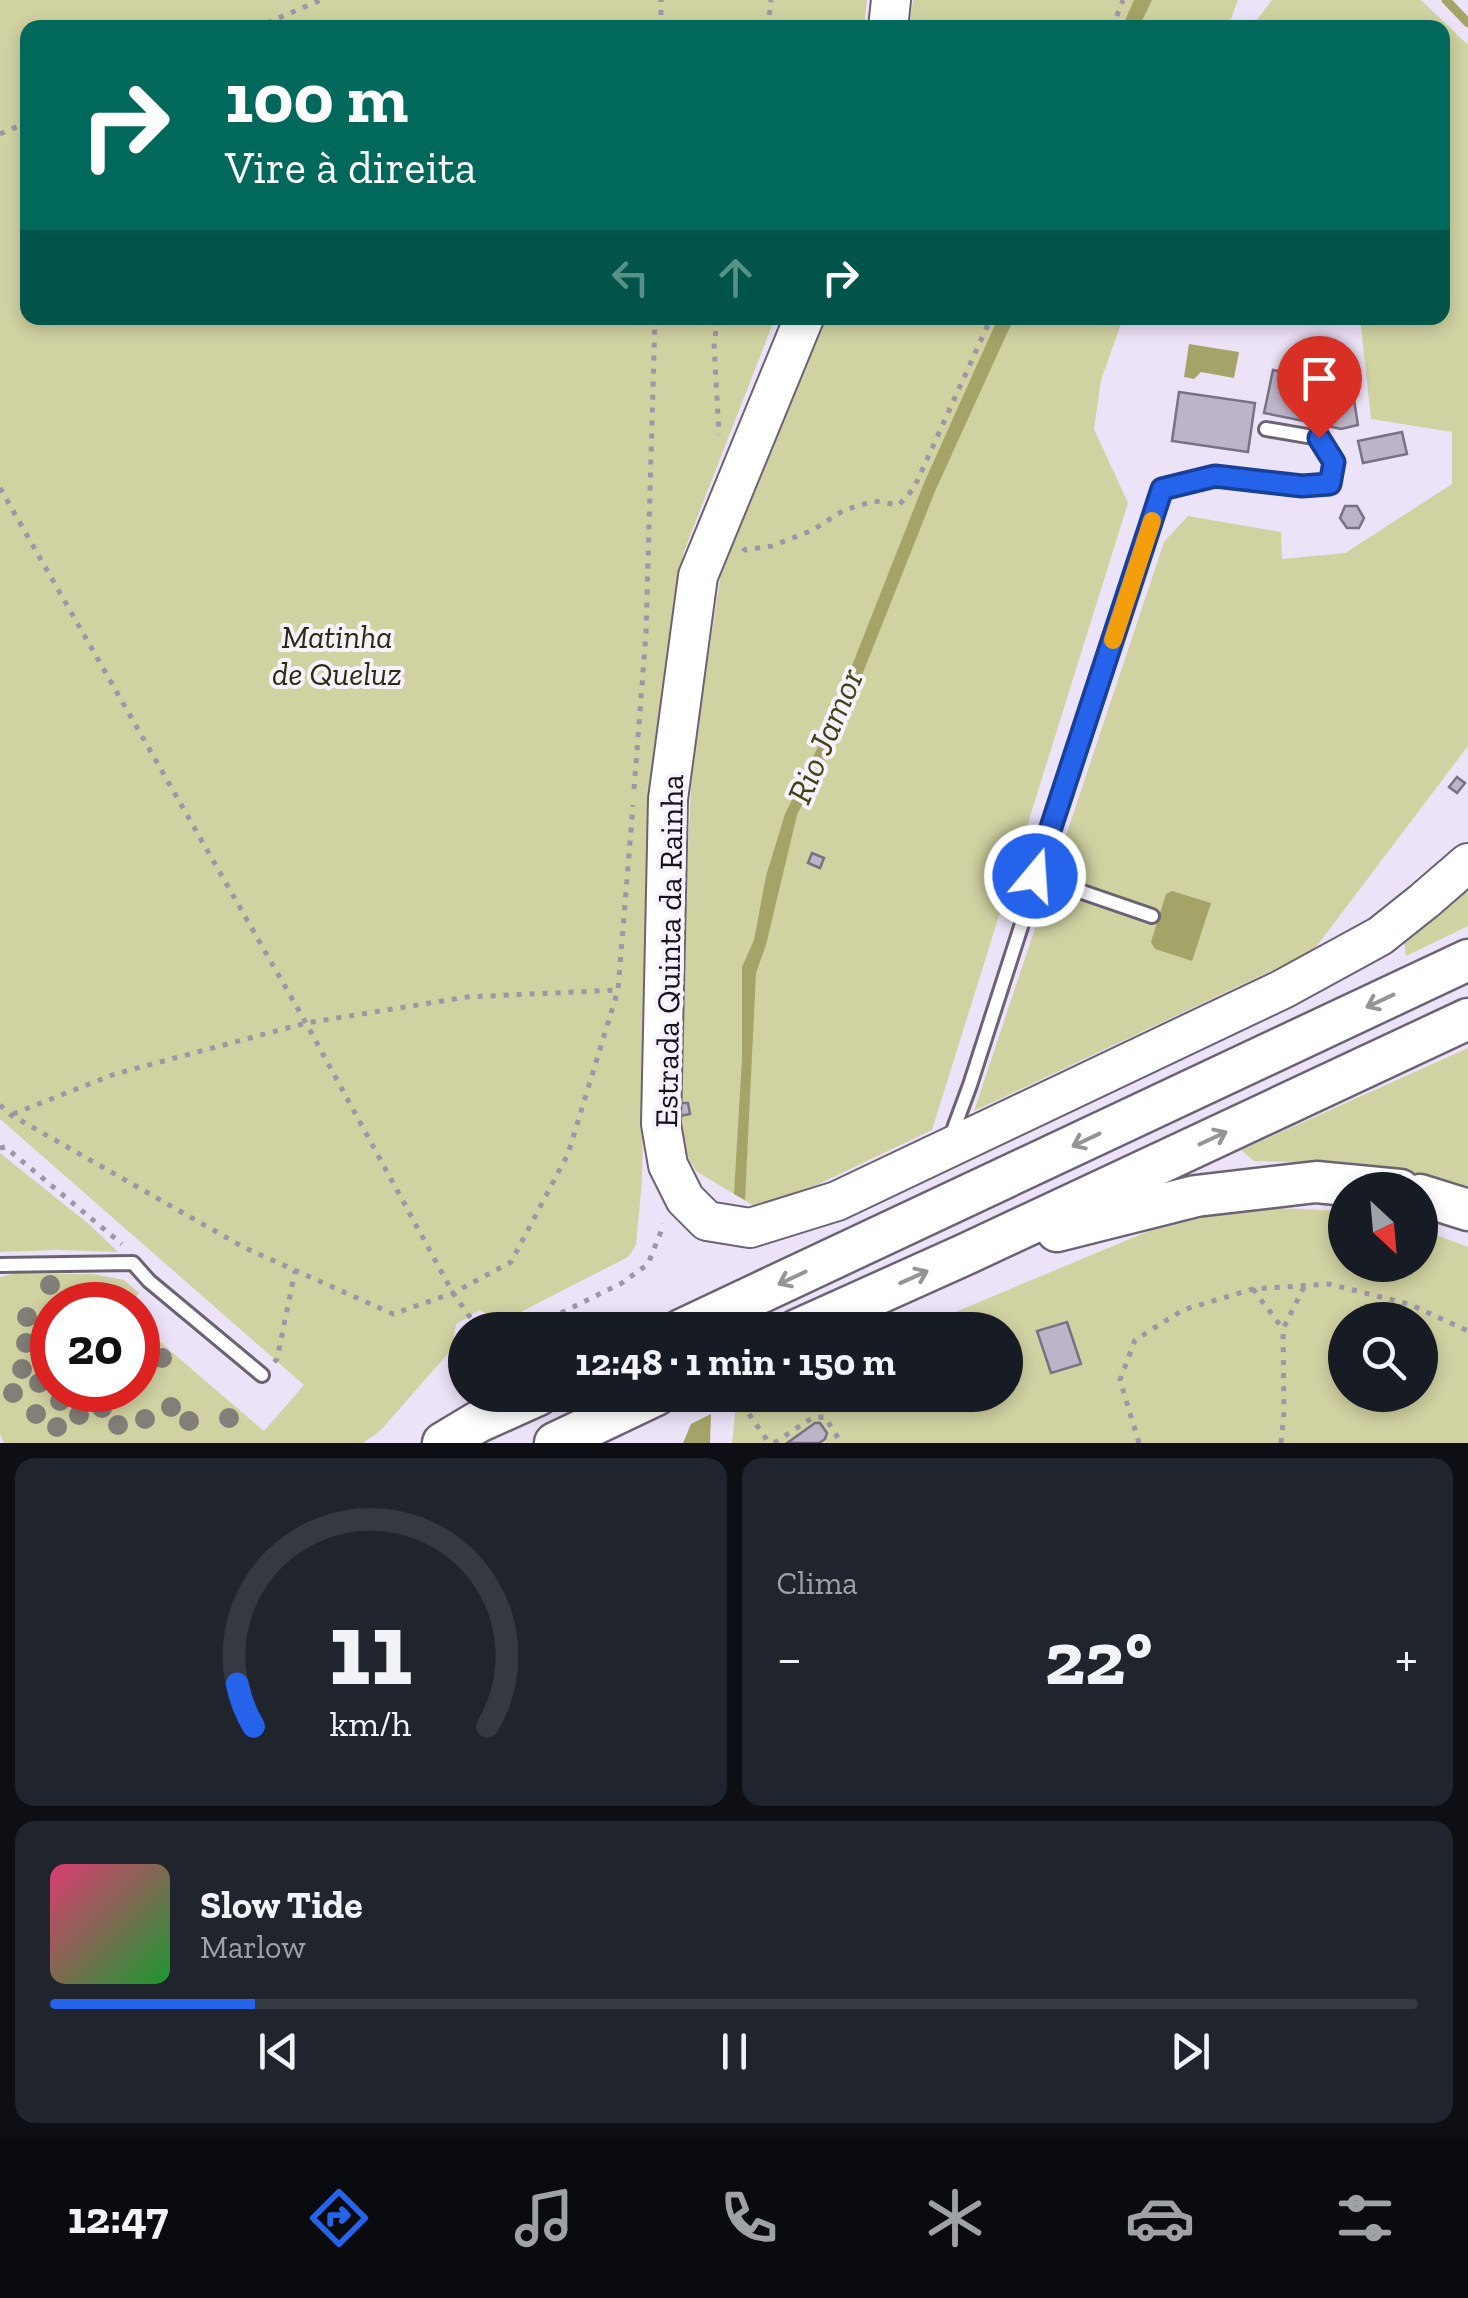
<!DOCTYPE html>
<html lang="pt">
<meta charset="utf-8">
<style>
:root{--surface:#171b24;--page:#20242c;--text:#f1f3f6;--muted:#9ea1a6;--line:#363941;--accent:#2563eb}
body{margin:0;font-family:"Zilla Slab",serif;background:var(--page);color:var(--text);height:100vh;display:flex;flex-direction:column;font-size:38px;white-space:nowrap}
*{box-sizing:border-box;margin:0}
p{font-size:32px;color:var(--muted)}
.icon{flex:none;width:55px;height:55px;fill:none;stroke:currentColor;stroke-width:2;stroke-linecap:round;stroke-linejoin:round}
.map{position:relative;height:1443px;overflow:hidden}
.sheet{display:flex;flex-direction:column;gap:15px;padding:15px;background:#0d0f14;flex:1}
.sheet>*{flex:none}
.banner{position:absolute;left:20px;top:20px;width:1430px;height:305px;border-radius:20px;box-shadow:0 5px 15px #0003;background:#00695c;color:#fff;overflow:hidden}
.needle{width:65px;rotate:154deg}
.controls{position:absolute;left:1328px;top:1172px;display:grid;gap:20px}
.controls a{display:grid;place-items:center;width:110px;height:110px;border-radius:50%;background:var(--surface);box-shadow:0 5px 15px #0003;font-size:50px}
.speed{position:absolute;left:30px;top:1282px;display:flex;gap:20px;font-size:50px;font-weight:700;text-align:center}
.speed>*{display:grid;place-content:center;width:130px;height:130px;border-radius:50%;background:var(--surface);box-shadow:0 5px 15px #0003;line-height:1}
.speed .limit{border:15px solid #d22;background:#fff;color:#111}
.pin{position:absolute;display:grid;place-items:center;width:85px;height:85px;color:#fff;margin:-102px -42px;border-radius:50% 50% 50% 0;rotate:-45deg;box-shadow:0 0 10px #0007}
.pin .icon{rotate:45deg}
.me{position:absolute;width:110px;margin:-55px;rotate:18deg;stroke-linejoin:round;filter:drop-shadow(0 0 8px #0008)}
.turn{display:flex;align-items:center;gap:35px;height:210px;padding:0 40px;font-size:45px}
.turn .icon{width:130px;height:130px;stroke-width:2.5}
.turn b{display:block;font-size:70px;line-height:85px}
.lanes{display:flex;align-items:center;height:95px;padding:0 40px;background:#0003;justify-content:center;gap:50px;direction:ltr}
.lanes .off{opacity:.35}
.big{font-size:75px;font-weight:800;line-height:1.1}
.sheet .card{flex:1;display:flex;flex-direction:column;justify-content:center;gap:15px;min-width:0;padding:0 35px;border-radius:20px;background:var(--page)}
.sheet .dial{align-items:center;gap:0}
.dial svg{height:260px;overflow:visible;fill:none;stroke:var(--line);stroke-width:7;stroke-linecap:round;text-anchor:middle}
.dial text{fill:var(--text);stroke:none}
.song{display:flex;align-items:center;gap:30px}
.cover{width:120px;height:120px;border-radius:15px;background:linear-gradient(135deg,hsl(340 70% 55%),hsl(130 70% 35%))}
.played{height:10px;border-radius:5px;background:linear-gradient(90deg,var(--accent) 15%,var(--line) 15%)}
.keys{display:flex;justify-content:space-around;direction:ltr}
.heat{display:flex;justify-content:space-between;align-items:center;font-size:55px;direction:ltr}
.sheet .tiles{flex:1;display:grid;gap:15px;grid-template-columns:1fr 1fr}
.card:last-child{grid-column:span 2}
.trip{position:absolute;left:448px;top:1312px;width:575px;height:100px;border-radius:50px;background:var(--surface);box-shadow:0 5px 15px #0003;font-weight:800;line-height:100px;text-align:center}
.tab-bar{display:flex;height:160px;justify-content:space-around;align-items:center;background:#090b0e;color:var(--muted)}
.tab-bar .icon{width:70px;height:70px}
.tab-bar .current{color:var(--accent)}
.tab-bar b{font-size:45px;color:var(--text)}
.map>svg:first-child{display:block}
</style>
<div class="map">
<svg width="1468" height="1443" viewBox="0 0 1468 1443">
<rect width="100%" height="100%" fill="#ede3f8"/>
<path fill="#d1d2a2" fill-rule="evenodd" d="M0 0H867L864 28H28V318H775L683 554 645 1003 642 1181 636 1245 628 1257 499 1323 480 1310 456 1324 452 1349 380 1431 363 1443H4L0 1434V1277L13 1274H93L124 1280 139 1293 129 1305H52V1390H138V1323L264 1431 304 1385 0 1119Z
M913 0H1238L1228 27 909 28Z
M1272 0H1421L1468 45V746L1313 951 974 1111 1164 542 1188 516 1281 532 1282 559 1345 553 1452 484V432L1371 419 1360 318H1442V28L1255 27V22Z
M821 318H1123L1101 380 1094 429 1128 503 932 1130 762 1211 696 1171 675 1134 692 765 725 545Z
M1468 883V926L1406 956 1404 942 1442 910Z
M1468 1048V1193L1433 1177 1339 1163 1254 1161 1241 1150Z
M0 1153 90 1225 118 1252 57 1250 0 1252Z
M1253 1207 1345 1211V1265H1420V1229L1468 1247V1443H732L736 1404 756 1395H1005V1330H912L1168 1223ZM1345 1320H1420V1395H1345Z"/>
<path fill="#a4a469" d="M1134 0H1152L1139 27H1122Z
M998 318H1014L936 489 843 723 797 815 766 945 756 973 745 1200 734 1194 742 1058V967L754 940 766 876 785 814 829 724 924 483Z
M1189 344 1239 352 1234 378 1201 372 1194 379 1184 377Z
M1172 891 1211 903 1192 961 1155 949 1151 942 1166 894Z
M711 1414 710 1443H683L691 1424Z"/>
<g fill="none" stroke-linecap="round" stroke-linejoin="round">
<path stroke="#a4a469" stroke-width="9" d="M1446 0 1468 23"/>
</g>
<path fill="#beb4c8" stroke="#7a7183" stroke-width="2.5" d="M1273 370 1328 381 1319 424 1264 413Z
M1328 381 1352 387 1358 425 1341 429 1319 424Z
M1179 392 1255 403 1248 452 1172 441Z
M1402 432 1407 454 1363 463 1358 441Z
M1345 506H1357L1364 518 1359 528H1347L1340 518Z
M1457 777 1465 783 1457 793 1449 787Z
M812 853 824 858 820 868 808 863Z
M679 1103H688L690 1114 680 1116Z
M1067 1322 1081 1364 1051 1373 1037 1331Z
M815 1423H820L827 1433 825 1439 819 1443H787Z"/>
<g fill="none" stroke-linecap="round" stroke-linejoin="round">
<defs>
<path id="service" d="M1024 872 1152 916
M950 1139 970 1085 1162 489 1215 476 1302 486 1330 483 1334 461 1319 438 1266 429
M0 1265 133 1263 149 1281 262 1375"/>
<path id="primary" d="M888 28 891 0
M804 318 698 576 668 799 661 1124 668 1165 685 1199 707 1221 750 1228 837 1201 1283 989 1380 936 1424 901 1468 863"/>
<path id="trunk" d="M1420 1195 1468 1210
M1057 1231 1196 1196 1316 1182 1400 1190
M681 1330 1468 960
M797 1330 966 1254 1468 1019
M443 1443 478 1422 538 1395
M555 1443 656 1395"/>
</defs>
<use href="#service" stroke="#6b6274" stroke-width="18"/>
<use href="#primary" stroke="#6b6274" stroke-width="42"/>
<use href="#trunk" stroke="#6b6274" stroke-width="45"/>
<path stroke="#9e96a6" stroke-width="5" stroke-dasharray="5 8" stroke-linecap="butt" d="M255 28 321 0
M661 28V0
M768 28 771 0
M1112 28 1123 0
M0 134 28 122
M718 318 714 343 719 435
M0 488 306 1023 453 1293 479 1330
M743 548 745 550 772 546 813 530 844 510 874 501 899 505 914 488 991 318
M634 789 646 633 655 318
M0 1105 11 1115 243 1247 393 1314 453 1293 511 1262 568 1154 618 990 633 805
M13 1114 115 1074 306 1023 467 997 618 990
M0 1148 5 1147 122 1244
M1253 1289 1283 1329
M526 1330 622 1283 648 1264 664 1224
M274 1362 277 1359 295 1271
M749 1414 769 1443
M774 1443 812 1418 825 1417 841 1443
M1139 1443 1120 1380 1135 1340 1183 1310 1253 1289 1329 1284 1409 1304 1468 1331
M1281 1443 1284 1412 1283 1329 1305 1285"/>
<use href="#service" stroke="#fff" stroke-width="12"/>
<use href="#primary" stroke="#fff" stroke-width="38"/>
<use href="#trunk" stroke="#fff" stroke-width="40"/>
</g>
<g fill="#827e78">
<circle cx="50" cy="1285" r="10"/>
<circle cx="27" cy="1317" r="10"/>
<circle cx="26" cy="1343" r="10"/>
<circle cx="162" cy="1358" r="10"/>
<circle cx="22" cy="1369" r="10"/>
<circle cx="39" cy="1383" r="10"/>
<circle cx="13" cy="1393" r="10"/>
<circle cx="60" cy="1401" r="10"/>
<circle cx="171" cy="1407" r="10"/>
<circle cx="102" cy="1408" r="10"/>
<circle cx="36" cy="1414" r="10"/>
<circle cx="79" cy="1415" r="10"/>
<circle cx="229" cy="1418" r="10"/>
<circle cx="145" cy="1419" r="10"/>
<circle cx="189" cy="1421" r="10"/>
<circle cx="118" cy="1425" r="10"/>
<circle cx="57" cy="1427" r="10"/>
</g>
<defs><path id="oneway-shaft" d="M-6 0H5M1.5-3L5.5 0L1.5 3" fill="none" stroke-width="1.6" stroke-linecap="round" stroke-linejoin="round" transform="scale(2.5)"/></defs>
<g stroke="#969498">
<use href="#oneway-shaft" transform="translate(1380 1001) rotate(155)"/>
<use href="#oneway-shaft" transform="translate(1213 1138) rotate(-25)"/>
<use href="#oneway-shaft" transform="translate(1086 1140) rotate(155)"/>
<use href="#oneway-shaft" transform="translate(914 1277) rotate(-24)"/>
<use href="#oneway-shaft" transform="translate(792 1278) rotate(155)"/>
</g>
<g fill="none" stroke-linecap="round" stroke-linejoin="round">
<defs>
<path id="route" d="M1035 876 1162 489 1215 476 1302 486 1330 484 1334 462 1319 438"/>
</defs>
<use href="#route" stroke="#184099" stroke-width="25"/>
<use href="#route" stroke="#2563eb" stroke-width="18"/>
<path stroke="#f59e0b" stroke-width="18" d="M1113 640 1152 521"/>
</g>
<g text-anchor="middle" stroke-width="8" stroke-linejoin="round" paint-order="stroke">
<g font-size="32" font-style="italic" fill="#2b2b0f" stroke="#f8f2ff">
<text x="337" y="648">Matinha<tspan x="337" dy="37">de Queluz</tspan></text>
</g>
<g font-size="32" fill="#161219" stroke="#f8f2ff">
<text transform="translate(669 951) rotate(-89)" y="11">Estrada Quinta da Rainha</text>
</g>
<g font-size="35" font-style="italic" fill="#434214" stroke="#f8f2ff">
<text transform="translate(825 736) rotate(-67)" y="12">Rio Jamor</text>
</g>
</g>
</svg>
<div class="controls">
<a><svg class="needle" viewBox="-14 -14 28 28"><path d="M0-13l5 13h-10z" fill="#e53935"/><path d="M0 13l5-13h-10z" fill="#9ea1a6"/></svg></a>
<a><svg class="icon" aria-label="search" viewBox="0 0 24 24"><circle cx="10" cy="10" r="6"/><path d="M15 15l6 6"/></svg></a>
</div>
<div class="speed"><div class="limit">20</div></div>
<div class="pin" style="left:1319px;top:438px;background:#d93025"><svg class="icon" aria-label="arrive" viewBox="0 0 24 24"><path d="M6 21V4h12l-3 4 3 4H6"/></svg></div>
<svg class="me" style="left:1035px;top:876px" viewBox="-20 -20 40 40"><circle r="17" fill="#2563eb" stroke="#fff" stroke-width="3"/><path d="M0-11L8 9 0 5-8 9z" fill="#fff"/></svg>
<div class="trip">12:48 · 1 min · 150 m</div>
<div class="banner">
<div class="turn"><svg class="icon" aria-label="right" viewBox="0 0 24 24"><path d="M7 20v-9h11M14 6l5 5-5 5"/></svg><div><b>100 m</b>Vire à direita</div></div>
<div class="lanes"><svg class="icon off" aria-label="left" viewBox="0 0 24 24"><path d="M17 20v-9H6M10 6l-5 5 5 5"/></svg><svg class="icon off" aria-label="ahead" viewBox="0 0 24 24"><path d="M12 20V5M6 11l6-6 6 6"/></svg><svg class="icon" aria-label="right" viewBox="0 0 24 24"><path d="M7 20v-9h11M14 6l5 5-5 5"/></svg></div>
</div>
</div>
<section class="sheet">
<div class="tiles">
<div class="card dial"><svg viewBox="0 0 100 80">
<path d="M14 69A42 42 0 1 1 86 69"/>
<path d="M14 69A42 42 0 0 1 9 56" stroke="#2563eb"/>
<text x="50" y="56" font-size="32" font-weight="700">11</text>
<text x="50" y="72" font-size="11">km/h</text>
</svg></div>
<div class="card"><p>Clima</p>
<div class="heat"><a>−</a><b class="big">22°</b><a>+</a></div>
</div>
<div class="card">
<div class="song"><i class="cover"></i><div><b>Slow Tide</b><p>Marlow</p></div></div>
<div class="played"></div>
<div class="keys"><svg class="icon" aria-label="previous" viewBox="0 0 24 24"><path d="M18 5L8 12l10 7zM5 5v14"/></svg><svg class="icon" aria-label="pause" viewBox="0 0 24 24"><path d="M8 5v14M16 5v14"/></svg><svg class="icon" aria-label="next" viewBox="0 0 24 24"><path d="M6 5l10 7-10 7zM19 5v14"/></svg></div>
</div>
</div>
</section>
<nav class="tab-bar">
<b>12:47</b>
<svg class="icon current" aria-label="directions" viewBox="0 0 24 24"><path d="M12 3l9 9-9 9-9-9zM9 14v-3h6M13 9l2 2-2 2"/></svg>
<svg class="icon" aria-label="music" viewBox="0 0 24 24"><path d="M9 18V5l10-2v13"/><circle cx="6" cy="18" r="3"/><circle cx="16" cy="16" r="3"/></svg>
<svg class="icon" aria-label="phone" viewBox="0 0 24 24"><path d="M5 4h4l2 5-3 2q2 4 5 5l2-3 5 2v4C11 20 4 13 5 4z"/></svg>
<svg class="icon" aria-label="climate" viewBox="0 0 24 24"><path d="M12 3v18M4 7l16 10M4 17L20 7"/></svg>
<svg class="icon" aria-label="car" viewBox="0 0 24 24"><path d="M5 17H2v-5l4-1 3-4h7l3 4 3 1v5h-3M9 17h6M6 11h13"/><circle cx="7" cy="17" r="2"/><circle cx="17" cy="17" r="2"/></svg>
<svg class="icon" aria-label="filters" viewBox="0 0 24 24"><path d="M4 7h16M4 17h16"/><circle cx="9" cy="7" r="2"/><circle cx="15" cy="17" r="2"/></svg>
</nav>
